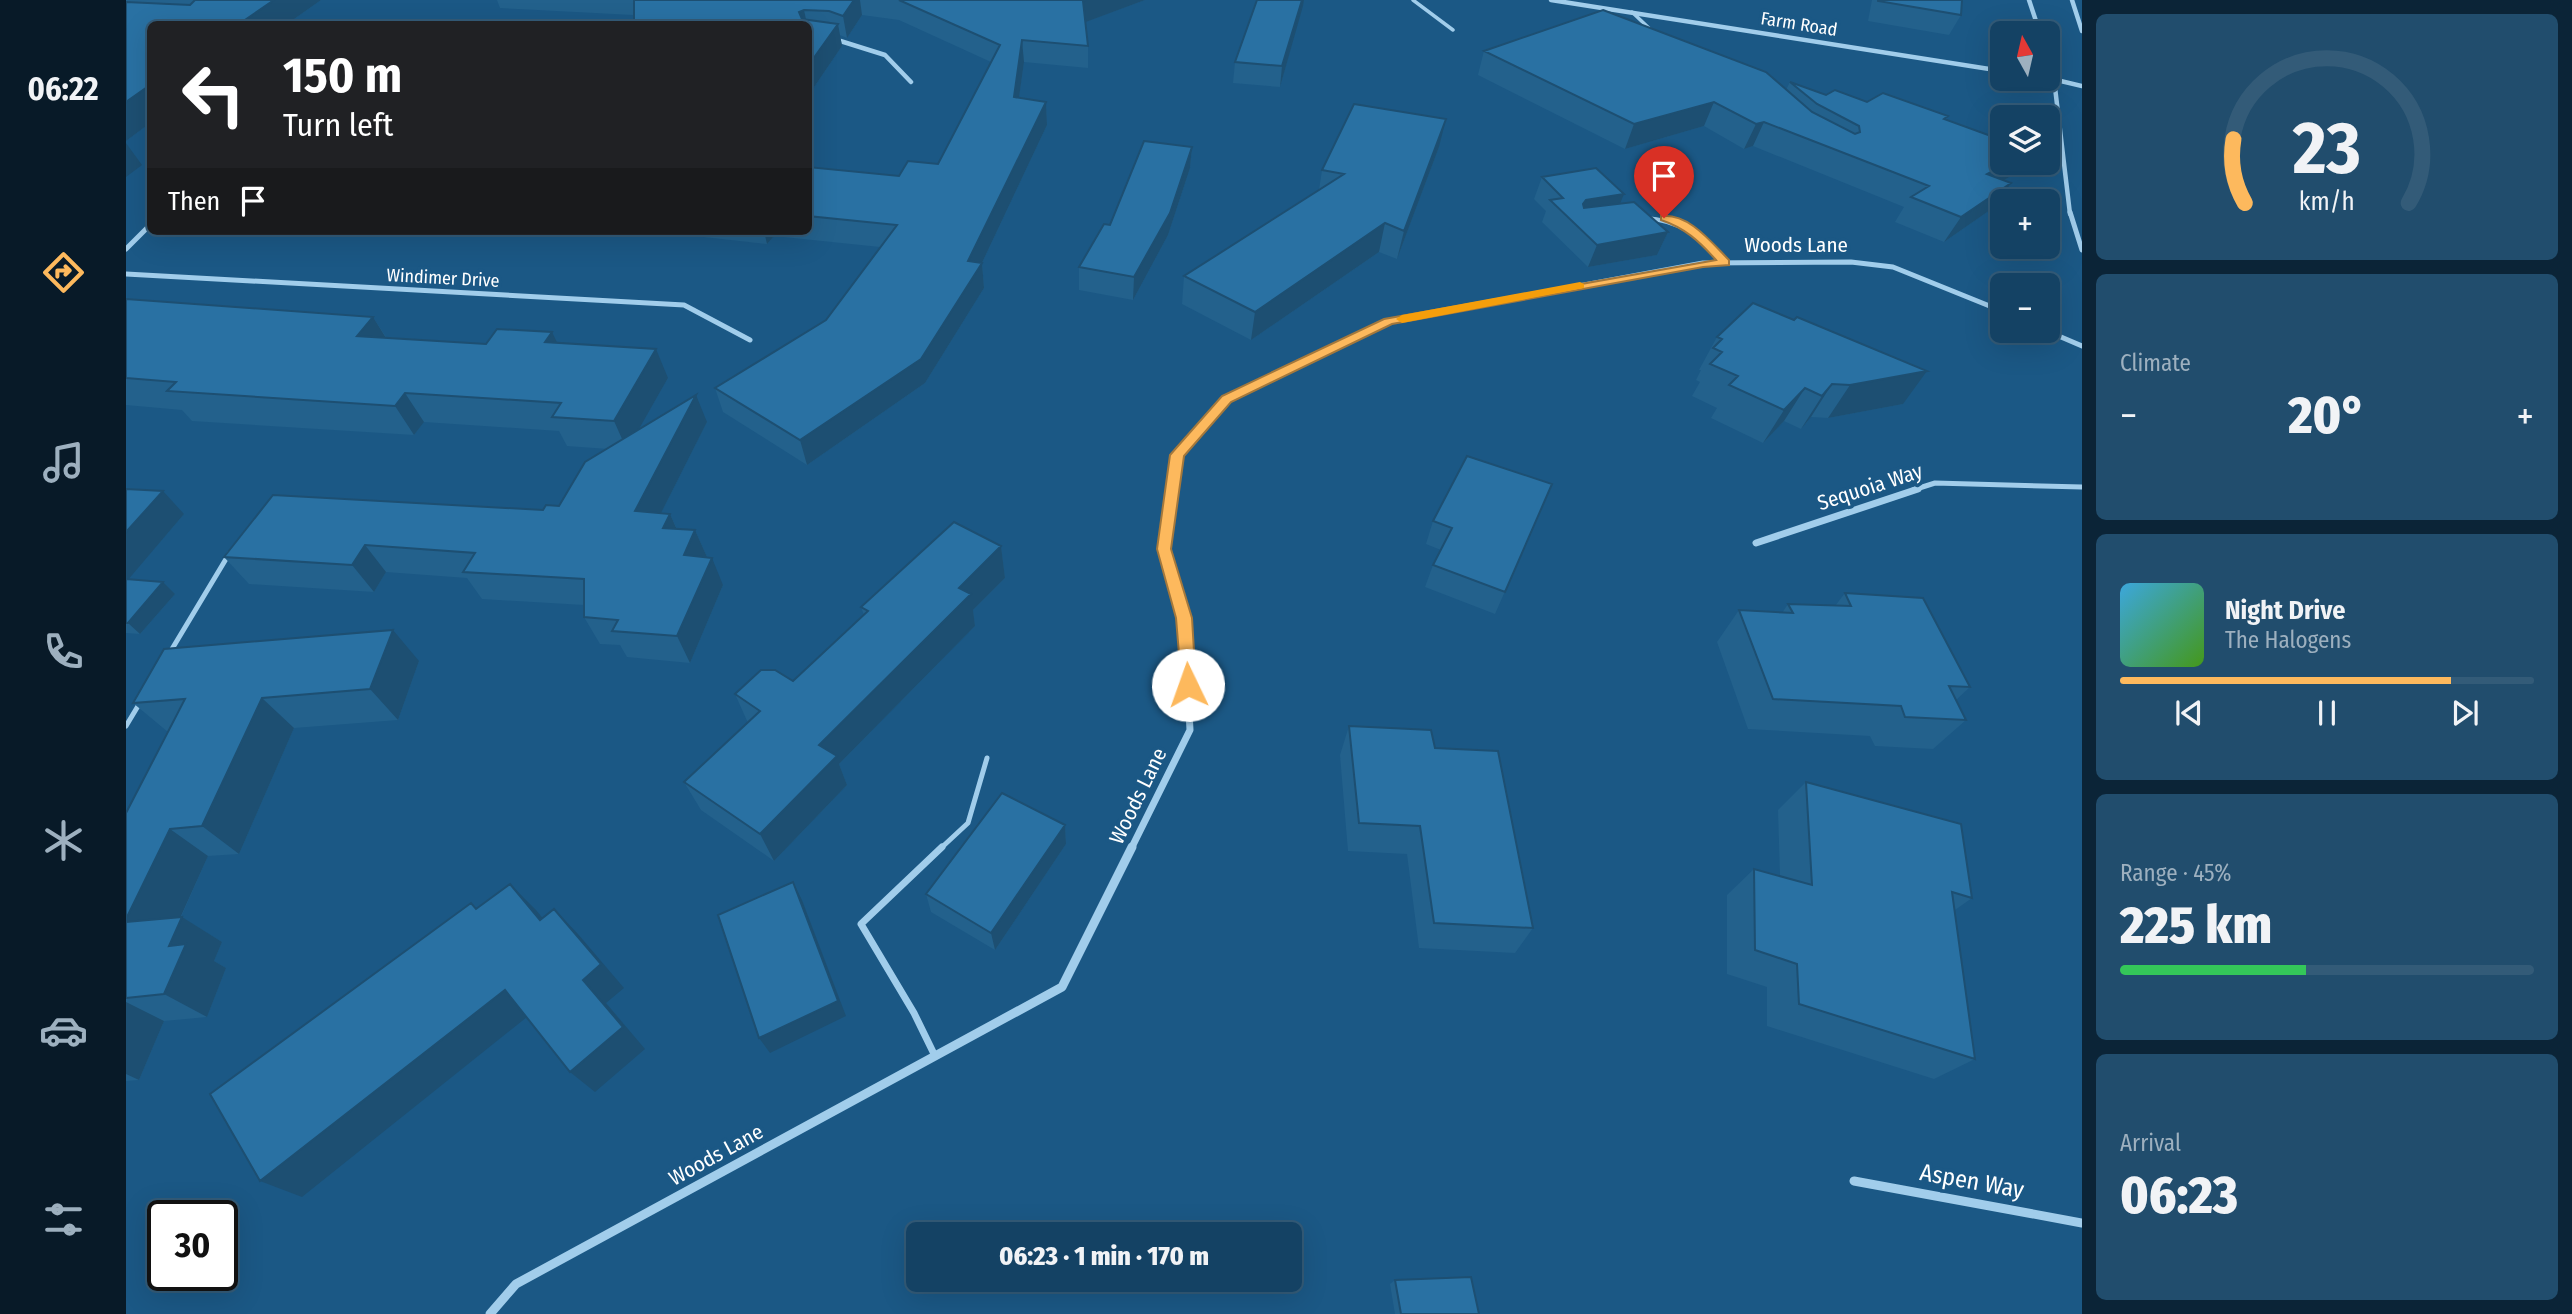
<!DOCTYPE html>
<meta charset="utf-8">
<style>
:root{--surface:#144264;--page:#214d6d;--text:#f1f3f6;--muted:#9db0bf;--line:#335b78;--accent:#fdb95d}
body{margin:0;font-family:"Fira Sans Condensed",sans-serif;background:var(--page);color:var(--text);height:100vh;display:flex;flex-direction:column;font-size:26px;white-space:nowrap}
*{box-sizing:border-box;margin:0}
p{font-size:23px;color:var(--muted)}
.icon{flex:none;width:38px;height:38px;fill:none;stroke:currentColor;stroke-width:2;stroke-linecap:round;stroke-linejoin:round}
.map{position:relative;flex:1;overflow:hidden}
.drawer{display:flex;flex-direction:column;gap:14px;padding:14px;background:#0b2437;width:490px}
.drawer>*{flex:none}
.guide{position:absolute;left:21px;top:21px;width:665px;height:214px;border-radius:10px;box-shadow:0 7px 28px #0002,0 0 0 2px var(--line);background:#202124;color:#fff;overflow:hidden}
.needle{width:46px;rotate:352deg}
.tools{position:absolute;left:1864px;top:21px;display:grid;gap:14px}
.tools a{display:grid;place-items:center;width:70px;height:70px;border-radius:10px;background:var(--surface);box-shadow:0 7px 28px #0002,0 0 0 2px var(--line);font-size:35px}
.speed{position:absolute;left:21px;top:1200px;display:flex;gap:14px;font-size:35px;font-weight:700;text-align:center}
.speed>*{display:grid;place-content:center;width:91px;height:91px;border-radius:50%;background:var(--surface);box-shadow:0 7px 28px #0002,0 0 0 2px var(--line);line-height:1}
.speed .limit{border:4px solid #111;border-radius:10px;background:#fff;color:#111}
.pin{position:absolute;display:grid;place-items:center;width:60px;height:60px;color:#fff;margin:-72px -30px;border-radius:50% 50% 50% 0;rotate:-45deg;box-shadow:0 0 7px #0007}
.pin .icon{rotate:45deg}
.me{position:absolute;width:77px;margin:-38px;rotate:357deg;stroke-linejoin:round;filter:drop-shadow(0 0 5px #0008)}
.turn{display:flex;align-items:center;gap:24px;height:147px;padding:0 21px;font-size:32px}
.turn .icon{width:91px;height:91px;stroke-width:2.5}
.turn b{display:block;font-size:49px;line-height:60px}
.then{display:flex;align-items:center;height:66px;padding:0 21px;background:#0003;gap:14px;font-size:26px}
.big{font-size:52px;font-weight:800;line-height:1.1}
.drawer .card{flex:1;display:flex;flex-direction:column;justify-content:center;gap:10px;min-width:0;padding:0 24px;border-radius:10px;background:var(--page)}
.drawer .dial{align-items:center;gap:0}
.dial svg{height:182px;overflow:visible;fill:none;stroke:var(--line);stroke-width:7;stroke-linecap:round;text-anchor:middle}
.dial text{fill:var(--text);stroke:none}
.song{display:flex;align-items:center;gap:21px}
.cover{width:84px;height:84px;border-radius:10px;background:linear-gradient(135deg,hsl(200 70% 55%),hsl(100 70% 35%))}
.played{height:7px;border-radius:4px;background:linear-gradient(90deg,var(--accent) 80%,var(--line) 80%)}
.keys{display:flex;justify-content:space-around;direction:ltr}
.heat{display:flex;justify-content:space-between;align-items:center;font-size:38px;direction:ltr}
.charge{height:10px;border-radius:5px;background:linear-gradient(90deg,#34c759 45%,var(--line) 0)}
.trip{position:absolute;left:780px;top:1222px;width:396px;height:70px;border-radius:10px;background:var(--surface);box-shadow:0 7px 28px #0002,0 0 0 2px var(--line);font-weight:800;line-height:70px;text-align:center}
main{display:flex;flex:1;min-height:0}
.tab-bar{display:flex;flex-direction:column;width:126px;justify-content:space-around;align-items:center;background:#081a28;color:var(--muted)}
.tab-bar .icon{width:49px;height:49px}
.tab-bar .on{color:var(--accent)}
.tab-bar b{font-size:32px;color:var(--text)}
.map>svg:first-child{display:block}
</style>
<main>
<nav class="tab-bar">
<b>06:22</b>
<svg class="icon on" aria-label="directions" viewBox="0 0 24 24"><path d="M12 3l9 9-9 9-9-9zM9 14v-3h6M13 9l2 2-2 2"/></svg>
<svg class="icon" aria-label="music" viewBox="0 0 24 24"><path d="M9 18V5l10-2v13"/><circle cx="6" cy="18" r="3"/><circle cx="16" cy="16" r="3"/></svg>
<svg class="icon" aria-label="phone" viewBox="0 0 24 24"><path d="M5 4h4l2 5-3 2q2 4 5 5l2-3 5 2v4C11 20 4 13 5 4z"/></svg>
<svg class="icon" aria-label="climate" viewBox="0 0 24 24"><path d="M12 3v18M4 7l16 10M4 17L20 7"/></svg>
<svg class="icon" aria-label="car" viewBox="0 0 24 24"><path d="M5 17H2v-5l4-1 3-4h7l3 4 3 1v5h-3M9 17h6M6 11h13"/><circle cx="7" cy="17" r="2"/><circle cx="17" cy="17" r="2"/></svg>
<svg class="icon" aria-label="filters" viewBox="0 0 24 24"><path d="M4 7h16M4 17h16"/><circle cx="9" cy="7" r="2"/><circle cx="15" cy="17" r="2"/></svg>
</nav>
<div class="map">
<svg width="1956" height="1314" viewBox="0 0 1956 1314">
<rect width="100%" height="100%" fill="#1b5885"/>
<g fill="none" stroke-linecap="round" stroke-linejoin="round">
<path stroke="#a1cdeb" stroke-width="3.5" d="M1287 0 1327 30
M1506 12 1526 31"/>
<path stroke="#a1cdeb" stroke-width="4.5" d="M1518 218C1555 220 1575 237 1599 263"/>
<path stroke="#a1cdeb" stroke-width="5" d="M43 654 103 554
M0 726 15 701
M814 849 842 823 861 758"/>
<path stroke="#a1cdeb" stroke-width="7" d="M809 1056 788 1013 735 924 816 847"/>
<path stroke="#a1cdeb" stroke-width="4.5" d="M1425 0 1876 71
M1903 0 1914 33
M1946 0 1956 31
M389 24H440
M708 39 759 55 785 82
M1922 58 1928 79 1944 214
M1922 78 1956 86"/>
<path stroke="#a1cdeb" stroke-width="5" d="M1944 212 1956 250
M0 249 24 225
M0 274 558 305 624 340
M1921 331 1956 346
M1046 490 1051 455 1101 399 1263 321 1577 263 1725 262 1767 267 1876 311
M1787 490 1809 483 1956 487"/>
<path stroke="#a1cdeb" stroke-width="7" d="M1630 543 1792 489
M1005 849 1064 730 1058 618 1038 549 1046 489"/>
<path stroke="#a1cdeb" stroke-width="9" d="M1728 1181 1956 1223
M364 1314 390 1284 936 987 1006 847"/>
</g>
<path fill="#23618c" d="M0 0H195L161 24H24V123L0 141Z
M371 0H1019L959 22 962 46V68L898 62 893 97 920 102 921 125 856 263 858 288 799 383 681 465 597 412 589 388 700 320 754 247 648 236 641 244 524 231H682V167L773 176 812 164 865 62 773 20 736 15 721 38 714 35 716 46 682 96V24L374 8Z
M1131 0H1178L1154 87 1107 83 1109 62Z
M1746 0H1836L1835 15 1823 35 1742 21Z
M1358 51 1660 90 1664 82 1700 95 1822 116 1820 119 1876 163H1896L1887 175 1877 181 1867 208 1818 242 1769 222 1778 207 1627 146 1618 149 1578 126 1499 149 1352 75Z
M1066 147 1064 168 1042 235 1007 300 953 290V267L984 225Z
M1313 147 1271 259 1253 252 1125 340 1056 304 1058 276 1193 190 1196 170Z
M1416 177 1494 204 1542 232 1531 255 1462 267 1416 222 1420 211 1408 199Z
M0 299 247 317 260 337 360 344 431 343 542 378 512 430 581 422 535 513 544 514 551 529 569 530 581 557 597 585 564 663 501 657 494 645 474 644 458 617V605L356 599 341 578 260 572 248 592 123 584 98 557 417 510 433 506 482 449 441 446 433 431 298 422 288 435 66 421 56 410 0 405Z
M1591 337 1777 404 1702 418 1685 417 1675 429 1658 421 1637 443 1585 418 1591 408 1566 396 1574 382 1570 380 1575 370H1573Z
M1426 484 1369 614 1299 587 1307 565 1315 550 1300 544 1307 521Z
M0 489 58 514 2 579 49 594 14 634 0 633Z
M875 546 879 578 847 610 849 626 713 764 721 785 648 861 575 810 558 782 622 723 609 694 667 681 738 615 735 607Z
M1719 593 1844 687 1830 700 1840 720 1807 749 1749 746 1744 736 1622 729 1591 642 1613 610 1656 613 1662 604 1709 606Z
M293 661 272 720 168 728 113 854 82 856 55 917 96 942 88 961 100 968 81 1017 38 1021 13 1080 0 1081V813L42 732 7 703Z
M1223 726 1407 928 1389 953 1293 948 1281 854 1222 851 1214 755Z
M1680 782 1846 898 1829 910 1849 1059 1808 1079 1641 1026V987L1601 974V895L1628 869 1654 876 1652 810Z
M939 825 940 844 869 950 805 912 800 894Z
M1269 1280 1353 1314H1269L1264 1284Z"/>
<path fill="#1d4f72" d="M148 0H195L161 24H113Z
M728 0H734L736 15 721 38 717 16Z
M960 0H1019L957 23V1Z
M1176 0H1178L1177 6 1154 87 1156 66Z
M678 10 681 24H676L673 12Z
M712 24 716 46 682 96V66Z
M896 40 898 62 890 119 888 97Z
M24 85V123L0 141V102Z
M920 102 921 125 855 265 856 263 858 288 799 383 681 465 674 440 842 261Z
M1588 102 1578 126 1499 149 1508 124Z
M1320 119 1313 147 1271 259 1278 231Z
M1638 122 1627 146 1618 149 1630 124Z
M0 143 16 165 0 177Z
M1066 147 1064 168 1042 235 1007 300 1008 277Z
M1882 163H1896L1887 175 1845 199 1861 174Z
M1885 183 1867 208 1818 242 1835 217Z
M1498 194 1489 216 1452 222 1457 204 1460 200Z
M1259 223 1253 252 1125 340 1129 312Z
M638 231H646L648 236 641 244Z
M1542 232 1531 255 1462 267 1471 245Z
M247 317 265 346 231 336Z
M426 332 440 361 419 342Z
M530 349 542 378 501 450 488 421Z
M1801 371 1777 404 1702 418 1724 385Z
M1706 384 1685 417 1675 429 1696 396Z
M1679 388 1658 421 1637 443 1658 410Z
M279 393 298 422 288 435 269 406Z
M570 395 581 422 522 539 509 511Z
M37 491 58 514 1 581 0 580V532Z
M544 514 556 541 537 528Z
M569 530 581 557 558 555Z
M239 545 260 572 248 592 226 565Z
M875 546 879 578 847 610 849 626 713 764 721 785 648 861 634 834 693 745 833 588Z
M586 558 597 585 564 663 551 636Z
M37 582 49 594 14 634 2 623Z
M267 630 293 661 272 720 244 689Z
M136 698 168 728 113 854 76 826Z
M939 825 940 844 869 950 865 933Z
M44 829 82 856 41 947 0 924V919Z
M667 882 676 900 720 1016 644 1053 633 1038Z
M384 884 410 910 439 945 414 920Z
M428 909 452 934 498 988 480 1003 519 1049 469 1092 444 1072Z
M56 917 96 942 88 961 100 968 81 1017 38 994 43 946Z
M379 990 406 1013 176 1197 134 1181Z
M0 1002 38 1021 13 1080 0 1074Z"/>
<path fill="#2971a3" stroke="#1d4f72" stroke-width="2" d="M69 0H148L113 24H24V85L0 102V2L64 5Z
M508 0H728L717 16 703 11 678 10 673 12 676 19 712 24 682 66V24H508Z
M773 0H960L957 1 962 46 896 40 888 97 920 102 842 261 856 263 795 359 674 440 589 388 700 320 771 225 682 216V167L773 176 782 161 812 164 874 45Z
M1131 0H1176L1156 66 1109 62Z
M1752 0H1836L1835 15 1752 1Z
M1477 10 1640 72 1686 112 1729 134 1734 132 1733 126 1691 104 1664 82 1700 95 1709 90 1741 102 1757 93 1822 116 1818 119 1876 140V163H1882L1861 174 1885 183 1835 217 1785 197 1803 186 1638 122 1630 124 1588 102 1508 124 1358 51Z
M1228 104 1320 119 1278 231 1259 223 1129 312 1058 276 1218 174 1196 170Z
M1018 141 1066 147 1044 213 1008 277 953 267 978 224 984 225Z
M1470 168 1498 194 1460 200 1457 204 1458 208 1508 202 1542 232 1471 245 1424 200 1437 198 1416 177Z
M0 299 247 317 231 336 360 344 371 329 426 332 419 342 530 349 488 421 426 417 435 403 279 393 269 406 41 391 50 382 0 378Z
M1627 303 1668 320 1671 317 1801 371 1724 385 1706 384 1696 396 1679 388 1658 410 1603 385 1612 376 1584 364 1596 352 1587 348 1596 339 1591 337Z
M570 395 509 511 544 514 537 528 569 530 558 555 586 558 551 636 486 631 492 620 458 617V579L337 572 349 553 239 545 226 565 98 557 147 495 417 510 420 505 433 506 459 462Z
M1341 456 1426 484 1379 592 1307 565 1326 528 1307 521Z
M0 489 37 491 0 532Z
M828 522 875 546 833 588 845 594 693 745 711 756 634 834 558 782 634 711 609 694 635 670H649L667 681 742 611 735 607Z
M0 579 37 582 2 623H0Z
M1719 593 1797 598 1844 687 1823 686 1840 720 1779 717 1775 706 1647 699 1613 610 1667 613 1662 604 1725 606Z
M267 630 244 689 136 698 76 826 44 829 0 919V813L59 699 7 703 38 649Z
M1223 726 1305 730 1309 748 1372 751 1407 928 1308 923 1294 826 1233 823Z
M1680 782 1835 824 1846 898 1826 892 1849 1059 1673 1004 1671 964 1629 950 1628 869 1686 885Z
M876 793 939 825 865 933 800 894Z
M667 882 712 1001 633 1038 592 915Z
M384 884 414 920 428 909 475 964 457 980 497 1027 444 1072 379 990 134 1181 84 1094 345 903 350 909Z
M56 917 43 946 60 944 38 994 0 998V922Z
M1345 1277 1353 1314H1275L1269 1280Z"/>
<path fill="#fdb95d" stroke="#a4783c" stroke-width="2" d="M1535 216C1563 213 1585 242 1603 260V265L1577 267 1266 324 1105 402 1058 456 1045 549 1066 618 1070 685 1067 690H1056L1050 618 1031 549 1044 455 1096 396 1258 319 1590 260C1573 241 1559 228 1535 220Z"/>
<path fill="#f59e0b" d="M1454 282 1458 284V288L1276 323 1270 319 1276 315Z"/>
<g text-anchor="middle" stroke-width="7" stroke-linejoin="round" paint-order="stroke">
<g font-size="18" fill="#fff" stroke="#1b5885">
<text transform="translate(1673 24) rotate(9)" y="6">Farm Road</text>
<text transform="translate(317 278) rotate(3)" y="6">Windimer Drive</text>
</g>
<g font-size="21" fill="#fff" stroke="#1b5885">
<text x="1670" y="252">Woods Lane</text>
<text transform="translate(1744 487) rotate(-18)" y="7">Sequoia Way</text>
<text transform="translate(1012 796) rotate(-64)" y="7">Woods Lane</text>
<text transform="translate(590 1155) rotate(-29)" y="7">Woods Lane</text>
</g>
<g font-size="24" fill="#fff" stroke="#1b5885">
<text transform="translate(1846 1181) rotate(10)" y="8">Aspen Way</text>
</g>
</g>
</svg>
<div class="tools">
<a><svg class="needle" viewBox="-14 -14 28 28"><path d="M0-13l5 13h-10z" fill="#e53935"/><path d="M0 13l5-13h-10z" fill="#9db0bf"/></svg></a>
<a><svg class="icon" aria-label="layers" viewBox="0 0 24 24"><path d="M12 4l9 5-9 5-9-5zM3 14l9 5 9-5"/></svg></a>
<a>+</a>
<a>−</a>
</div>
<div class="speed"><div class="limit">30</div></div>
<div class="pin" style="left:1538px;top:218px;background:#d93025"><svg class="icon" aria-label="arrive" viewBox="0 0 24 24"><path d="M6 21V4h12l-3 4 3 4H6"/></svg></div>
<svg class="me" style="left:1062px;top:685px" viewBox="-20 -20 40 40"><circle r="19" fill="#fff"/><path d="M0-13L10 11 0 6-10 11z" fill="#fdb95d"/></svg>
<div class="trip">06:23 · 1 min · 170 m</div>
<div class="guide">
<div class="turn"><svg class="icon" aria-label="left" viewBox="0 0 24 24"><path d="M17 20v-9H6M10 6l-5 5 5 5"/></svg><div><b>150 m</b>Turn left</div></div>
<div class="then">Then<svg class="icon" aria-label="arrive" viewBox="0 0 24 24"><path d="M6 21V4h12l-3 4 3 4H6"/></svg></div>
</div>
</div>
<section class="drawer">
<div class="card dial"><svg viewBox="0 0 100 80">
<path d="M14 69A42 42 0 1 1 86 69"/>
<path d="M14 69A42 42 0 0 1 9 41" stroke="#fdb95d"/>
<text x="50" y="56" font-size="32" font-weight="700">23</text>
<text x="50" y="72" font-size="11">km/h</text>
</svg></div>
<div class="card"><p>Climate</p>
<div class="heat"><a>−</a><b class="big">20°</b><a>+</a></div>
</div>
<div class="card">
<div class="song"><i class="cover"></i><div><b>Night Drive</b><p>The Halogens</p></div></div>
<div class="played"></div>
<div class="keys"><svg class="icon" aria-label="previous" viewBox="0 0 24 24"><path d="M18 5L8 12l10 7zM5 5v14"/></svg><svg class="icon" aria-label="pause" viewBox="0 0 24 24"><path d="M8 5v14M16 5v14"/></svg><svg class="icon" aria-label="next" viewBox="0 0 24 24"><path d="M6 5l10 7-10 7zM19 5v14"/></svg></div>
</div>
<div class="card"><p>Range · 45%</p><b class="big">225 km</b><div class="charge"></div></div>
<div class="card"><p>Arrival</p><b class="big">06:23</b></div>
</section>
</main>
